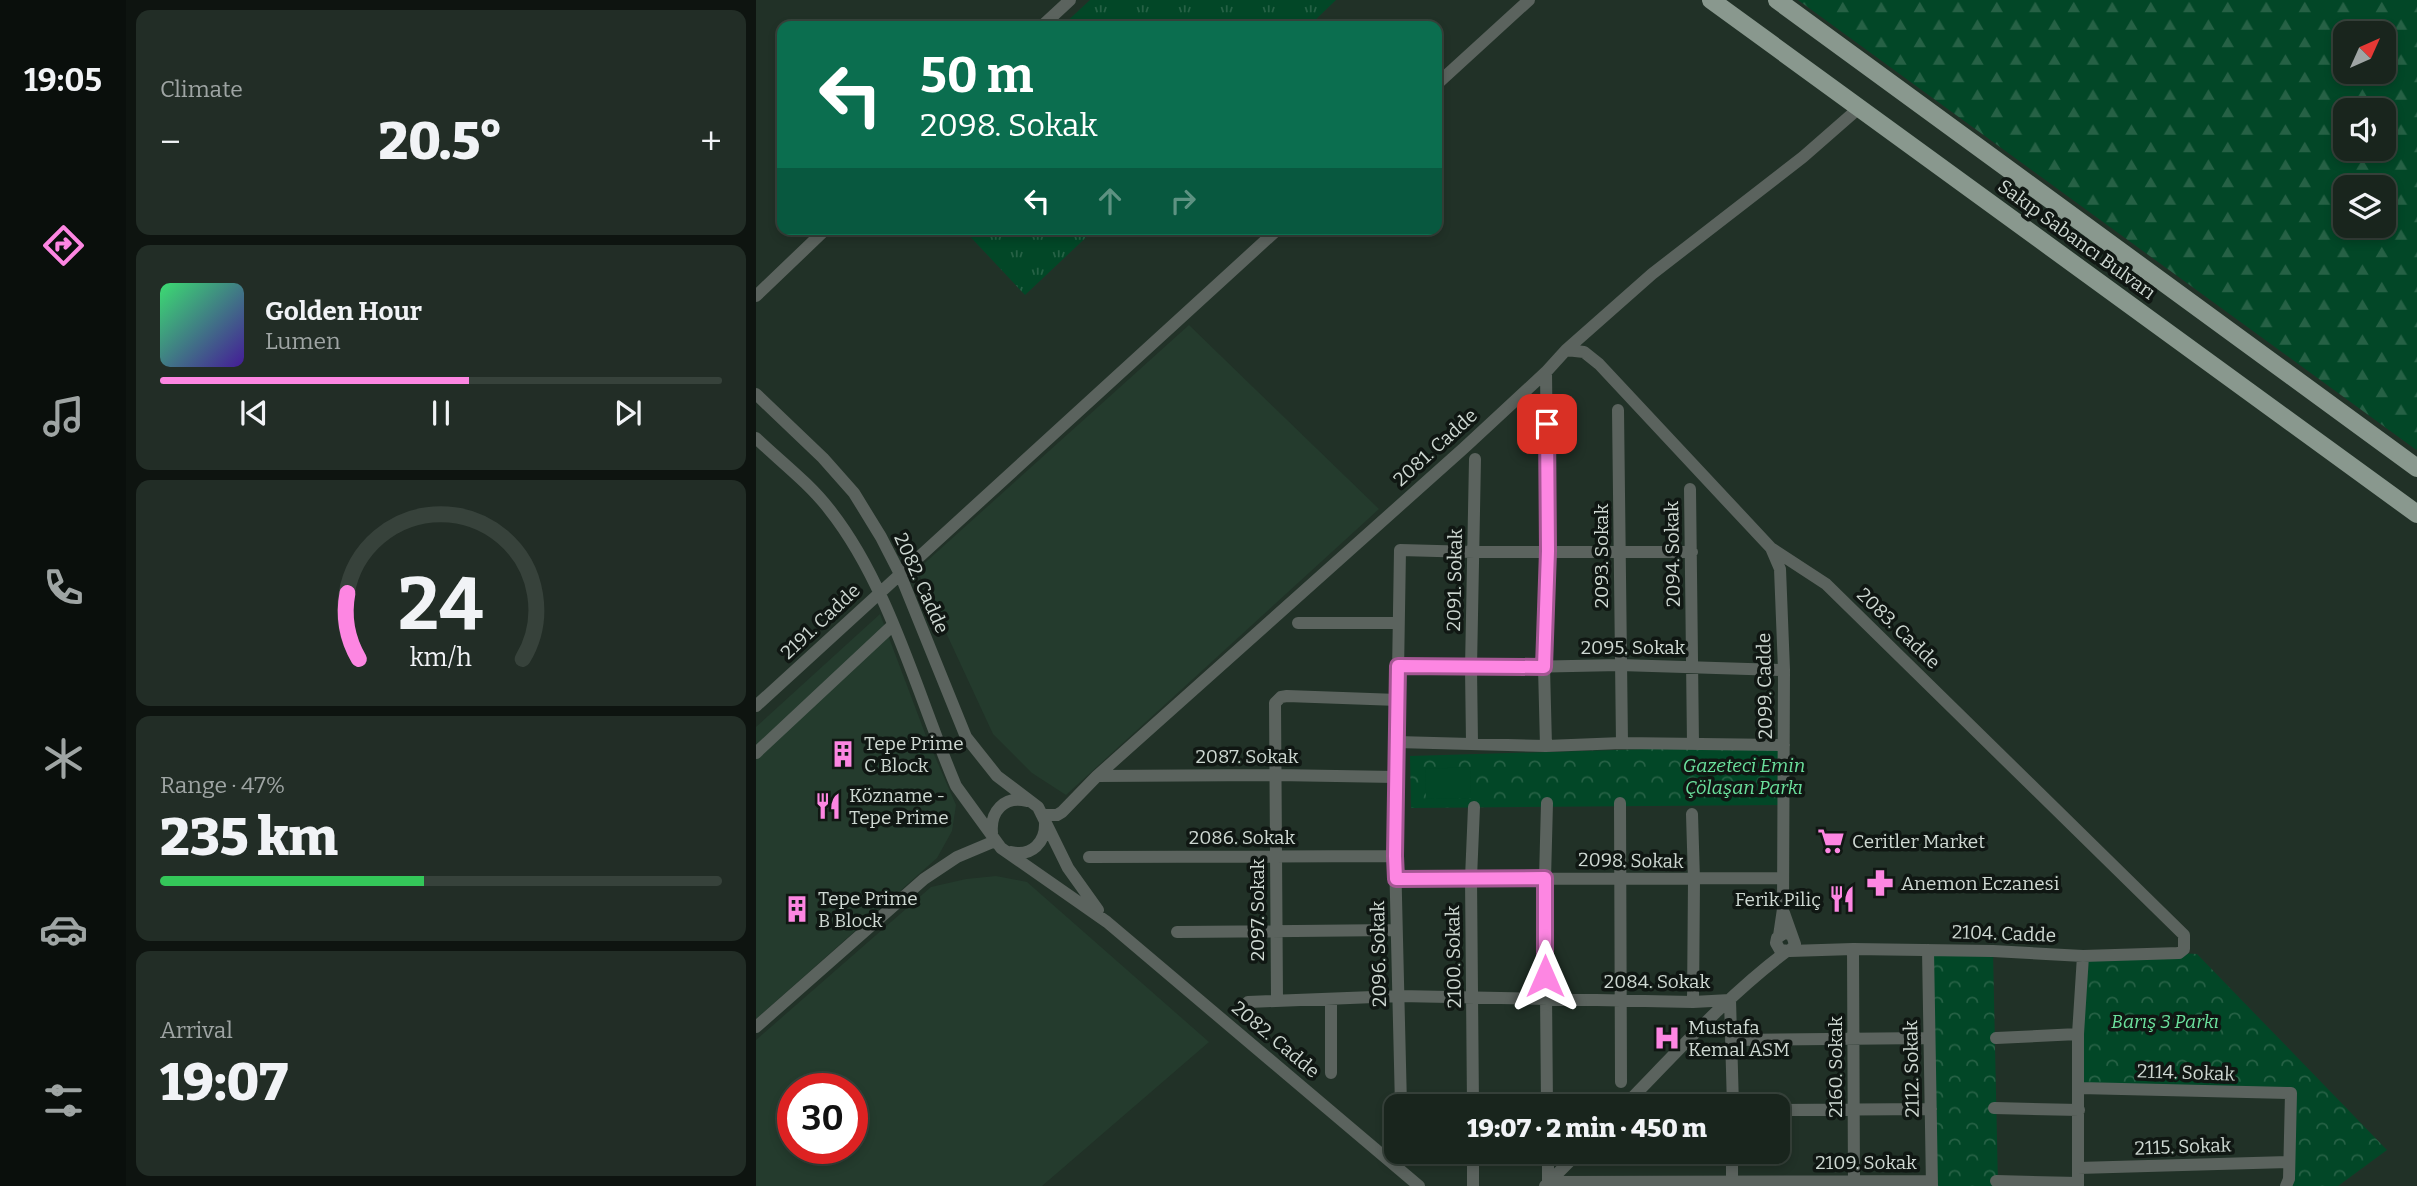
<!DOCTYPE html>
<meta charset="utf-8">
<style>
:root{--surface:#19251d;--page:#222d26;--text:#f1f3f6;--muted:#9fa5a4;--line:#37423b;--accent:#fd86e2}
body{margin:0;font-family:Bitter,serif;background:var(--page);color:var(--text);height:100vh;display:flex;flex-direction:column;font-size:26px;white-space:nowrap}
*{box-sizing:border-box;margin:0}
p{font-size:23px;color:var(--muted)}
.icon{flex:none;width:38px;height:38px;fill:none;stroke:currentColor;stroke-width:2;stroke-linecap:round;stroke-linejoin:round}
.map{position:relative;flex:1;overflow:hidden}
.details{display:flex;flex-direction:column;gap:10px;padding:10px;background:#0e1410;width:630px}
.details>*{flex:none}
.top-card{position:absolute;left:21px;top:21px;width:665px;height:214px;border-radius:14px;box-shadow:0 4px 10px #0003,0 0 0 2px var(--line);background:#0b6e4f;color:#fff;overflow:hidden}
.needle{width:46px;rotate:45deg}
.buttons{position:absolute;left:1577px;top:21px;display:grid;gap:14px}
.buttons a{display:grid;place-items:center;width:63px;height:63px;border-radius:14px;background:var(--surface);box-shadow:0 4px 10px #0003,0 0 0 2px var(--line);font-size:35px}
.speed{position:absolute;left:21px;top:1073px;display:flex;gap:14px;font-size:35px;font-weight:700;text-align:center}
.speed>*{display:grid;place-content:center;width:91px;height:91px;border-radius:50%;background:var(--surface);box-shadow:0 4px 10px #0003,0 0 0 2px var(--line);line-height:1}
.speed .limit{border:10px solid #d22;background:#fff;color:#111}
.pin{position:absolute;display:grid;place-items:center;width:60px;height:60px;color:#fff;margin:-30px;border-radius:14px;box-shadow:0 4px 10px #0006}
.me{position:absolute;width:77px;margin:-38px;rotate:0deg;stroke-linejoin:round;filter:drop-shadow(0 0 5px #0008)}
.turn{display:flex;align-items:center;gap:24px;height:147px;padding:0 28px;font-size:32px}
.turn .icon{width:91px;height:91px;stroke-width:2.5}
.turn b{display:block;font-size:49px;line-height:60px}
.lanes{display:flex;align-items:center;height:66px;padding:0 28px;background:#0003;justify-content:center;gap:35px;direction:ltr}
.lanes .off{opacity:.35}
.big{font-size:52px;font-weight:800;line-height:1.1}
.details .card{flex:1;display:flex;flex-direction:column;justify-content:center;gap:10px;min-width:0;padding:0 24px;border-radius:14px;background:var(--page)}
.details .dial{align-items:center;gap:0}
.dial svg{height:182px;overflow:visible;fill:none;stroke:var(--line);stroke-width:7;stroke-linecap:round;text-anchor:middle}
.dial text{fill:var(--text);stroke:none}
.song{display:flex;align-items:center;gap:21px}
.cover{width:84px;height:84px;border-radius:10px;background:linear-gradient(135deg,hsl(140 70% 55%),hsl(260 70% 35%))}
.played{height:7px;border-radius:4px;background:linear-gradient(90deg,var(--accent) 55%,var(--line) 55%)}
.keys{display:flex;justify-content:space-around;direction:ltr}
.heat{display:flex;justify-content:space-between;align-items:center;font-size:38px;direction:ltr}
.charge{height:10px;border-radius:5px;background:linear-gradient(90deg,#34c759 47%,var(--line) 0)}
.trip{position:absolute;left:628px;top:1094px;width:406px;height:70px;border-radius:14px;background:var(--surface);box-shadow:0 4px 10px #0003,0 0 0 2px var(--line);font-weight:800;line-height:70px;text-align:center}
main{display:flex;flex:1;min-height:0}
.menu{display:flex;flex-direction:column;width:126px;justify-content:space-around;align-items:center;background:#0a0f0c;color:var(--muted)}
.menu .icon{width:49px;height:49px}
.menu .on{color:var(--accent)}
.menu b{font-size:32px;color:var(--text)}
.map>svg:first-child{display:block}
</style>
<main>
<nav class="menu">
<b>19:05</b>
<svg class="icon on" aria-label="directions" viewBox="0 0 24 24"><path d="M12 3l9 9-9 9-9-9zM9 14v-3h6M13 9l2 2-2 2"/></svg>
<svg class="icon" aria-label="music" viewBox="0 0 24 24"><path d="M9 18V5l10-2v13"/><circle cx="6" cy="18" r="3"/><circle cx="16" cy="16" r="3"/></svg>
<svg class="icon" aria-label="phone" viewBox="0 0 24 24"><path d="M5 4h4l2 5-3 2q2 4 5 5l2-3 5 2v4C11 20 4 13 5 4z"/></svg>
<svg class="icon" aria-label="climate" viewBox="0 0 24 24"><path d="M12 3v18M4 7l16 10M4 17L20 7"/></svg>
<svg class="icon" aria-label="car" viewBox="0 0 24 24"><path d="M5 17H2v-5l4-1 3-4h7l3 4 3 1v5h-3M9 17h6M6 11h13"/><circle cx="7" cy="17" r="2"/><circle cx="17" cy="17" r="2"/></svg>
<svg class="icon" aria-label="filters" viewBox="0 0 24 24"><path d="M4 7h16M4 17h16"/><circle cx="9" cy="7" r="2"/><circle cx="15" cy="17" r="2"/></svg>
</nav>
<section class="details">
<div class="card"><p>Climate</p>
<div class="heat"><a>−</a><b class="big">20.5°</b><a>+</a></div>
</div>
<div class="card">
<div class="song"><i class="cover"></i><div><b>Golden Hour</b><p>Lumen</p></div></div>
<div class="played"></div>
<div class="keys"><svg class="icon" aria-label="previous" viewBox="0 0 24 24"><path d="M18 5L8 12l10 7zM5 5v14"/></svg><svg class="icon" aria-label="pause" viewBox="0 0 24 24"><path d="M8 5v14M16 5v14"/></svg><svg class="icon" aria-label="next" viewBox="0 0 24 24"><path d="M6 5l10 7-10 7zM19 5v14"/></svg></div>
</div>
<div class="card dial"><svg viewBox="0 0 100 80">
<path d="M14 69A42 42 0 1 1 86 69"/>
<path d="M14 69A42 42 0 0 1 9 40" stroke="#fd86e2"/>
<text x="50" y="56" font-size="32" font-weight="700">24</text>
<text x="50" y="72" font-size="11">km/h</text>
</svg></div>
<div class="card"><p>Range · 47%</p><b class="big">235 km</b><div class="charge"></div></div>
<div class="card"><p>Arrival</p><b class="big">19:07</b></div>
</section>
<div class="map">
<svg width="1661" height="1186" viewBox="0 0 1661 1186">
<defs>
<pattern id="grass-tufts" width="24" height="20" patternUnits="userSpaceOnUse" patternTransform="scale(1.75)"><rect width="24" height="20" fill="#024727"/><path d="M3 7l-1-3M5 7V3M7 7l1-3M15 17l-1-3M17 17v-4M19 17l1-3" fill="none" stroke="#266145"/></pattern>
<pattern id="forest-firs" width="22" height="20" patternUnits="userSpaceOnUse" patternTransform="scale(1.75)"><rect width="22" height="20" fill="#024727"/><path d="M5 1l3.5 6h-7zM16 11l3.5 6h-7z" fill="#266145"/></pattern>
<pattern id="park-crowns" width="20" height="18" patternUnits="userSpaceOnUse" patternTransform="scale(1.75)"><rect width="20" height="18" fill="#024727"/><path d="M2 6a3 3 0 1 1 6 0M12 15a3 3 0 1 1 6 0" fill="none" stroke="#266145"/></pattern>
</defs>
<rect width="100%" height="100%" fill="#213127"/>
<path fill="#243b2d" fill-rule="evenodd" d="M433 325 623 509 310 795 276 773 237 734 161 570Z
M124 614 170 736 200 805 196 831 181 858 0 1019V727Z
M240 876 271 882 453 1042 286 1186H0V1040L175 887 210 879ZM37 1088H96V1148H37Z"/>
<path fill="url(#grass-tufts)" d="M334 0H580L553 26H306Z
M207 229H339L269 295Z"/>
<path fill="url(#forest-firs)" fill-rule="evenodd" d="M1042 0H1661V450L1659 449ZM1589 33H1628V72H1589ZM1589 110H1628V149H1589ZM1589 187H1628V226H1589Z"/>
<path fill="url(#park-crowns)" d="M1028 745 1027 805 655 808 654 756Z
M1172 950 1237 951 1242 1186H1176Z
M1423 953 1441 954 1631 1150 1582 1186H1530L1535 1093 1324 1088 1327 956Z"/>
<path fill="#024727" d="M714 767 715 798 670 799 669 769Z"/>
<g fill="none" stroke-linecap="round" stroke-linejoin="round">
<path stroke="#5b635e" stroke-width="12" d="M286 26 314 0
M681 84 773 0
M0 296 70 229
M810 350 828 352 843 364 1015 548 1070 584 1428 935V949L1423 953 1327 956 1237 951 1097 949 1034 951
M790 372 792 551 788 667 790 746
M0 394 67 458 98 493 125 537 144 574 210 737 241 776 282 807 312 868 342 910
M862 410 866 743
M0 438C24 461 53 483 73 509 133 584 162 697 200 786L245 848 351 922 663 1186
M934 489 937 744
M1015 548 1024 569 1028 670 1027 909 1023 936
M542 623H642
M642 666 715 668 864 665 1028 670
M0 706 522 229
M641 742 790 746 866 743 1028 745
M716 743 715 668 719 459
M0 753 137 625
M341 776 520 775 640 777
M791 803 789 879 791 1106
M864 803 865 1082
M936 814 938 880 937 1002
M287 815H301L306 812 341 776 708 448 790 372 810 350 896 274 1047 157 1103 108
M236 833C234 812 248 795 271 801
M255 852C276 857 290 842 289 822
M333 857 639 856
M640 879 1027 878
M1028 913 1039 944 1034 951 1024 950 1020 943 1021 938 1028 933 1034 934
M421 932 640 930
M1097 949 1098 1186
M1172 950 1176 1186
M521 999 519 703 525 697 531 696 642 700
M575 1000V1073
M492 1002 643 996 937 1002 974 1000 977 1106
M0 1027 168 879 201 857 239 841
M1240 1038 1322 1034
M977 1040 1173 1038
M1324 1088 1535 1093 1533 1179 1530 1186
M645 1106 639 856 644 550 718 552H936
M717 1106 715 878 718 807
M868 1106C920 1053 971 996 1031 951
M1238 1108 1323 1110
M1022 1110 1175 1109
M792 1152V1182L1176 1181
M1322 1168 1533 1162
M1240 1181 1322 1183
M717 1186V1152
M789 1186 823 1152
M976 1186V1152
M1322 1186V1034L1327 956"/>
<path stroke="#89988e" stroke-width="18" d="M955 0 1661 514
M1021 0 1661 468"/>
</g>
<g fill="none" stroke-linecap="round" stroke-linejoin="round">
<defs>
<path id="route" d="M789 976V878L640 879 639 856 642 666 788 667 792 551 791 424"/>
</defs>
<use href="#route" stroke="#a45793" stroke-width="18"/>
<use href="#route" stroke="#fd86e2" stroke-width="12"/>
</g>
<defs>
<symbol id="building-bare" viewBox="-9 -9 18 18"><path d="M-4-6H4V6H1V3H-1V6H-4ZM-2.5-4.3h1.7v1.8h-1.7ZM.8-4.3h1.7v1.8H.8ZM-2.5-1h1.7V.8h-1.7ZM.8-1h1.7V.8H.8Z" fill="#fd86e2" stroke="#101713" stroke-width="2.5" paint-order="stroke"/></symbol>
<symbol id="restaurant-bare" viewBox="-9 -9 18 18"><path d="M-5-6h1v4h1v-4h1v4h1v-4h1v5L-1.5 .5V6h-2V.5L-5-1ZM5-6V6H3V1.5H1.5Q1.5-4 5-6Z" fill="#fd86e2" stroke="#101713" stroke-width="2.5" paint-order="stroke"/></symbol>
<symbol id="supermarket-bare" viewBox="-9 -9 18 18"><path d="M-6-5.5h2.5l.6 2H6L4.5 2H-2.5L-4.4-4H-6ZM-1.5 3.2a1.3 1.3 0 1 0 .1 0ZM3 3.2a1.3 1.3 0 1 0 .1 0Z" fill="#fd86e2" stroke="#101713" stroke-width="2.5" paint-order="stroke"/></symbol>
<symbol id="pharmacy-bare" viewBox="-9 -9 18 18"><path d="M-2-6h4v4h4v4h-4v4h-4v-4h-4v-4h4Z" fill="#fd86e2" stroke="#101713" stroke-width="2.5" paint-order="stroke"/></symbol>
<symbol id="hospital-bare" viewBox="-9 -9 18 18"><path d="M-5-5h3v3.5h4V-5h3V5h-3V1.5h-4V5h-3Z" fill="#fd86e2" stroke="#101713" stroke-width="2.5" paint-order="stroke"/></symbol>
</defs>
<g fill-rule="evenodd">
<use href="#building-bare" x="68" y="735" width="38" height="38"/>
<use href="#restaurant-bare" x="53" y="787" width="38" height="38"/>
<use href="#supermarket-bare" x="1056" y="822" width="38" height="38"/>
<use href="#pharmacy-bare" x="1105" y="864" width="38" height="38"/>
<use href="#restaurant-bare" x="1067" y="880" width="38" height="38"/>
<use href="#building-bare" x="22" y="890" width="38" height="38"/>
<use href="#hospital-bare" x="892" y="1019" width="38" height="38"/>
</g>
<g text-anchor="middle" stroke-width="7" stroke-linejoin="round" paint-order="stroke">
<g font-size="19" fill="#ced8d2" stroke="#101713">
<text transform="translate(1321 239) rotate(36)" y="7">Sakıp Sabancı Bulvarı</text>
<text transform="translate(679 447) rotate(-42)" y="7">2081. Cadde</text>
<text transform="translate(916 554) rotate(-91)" y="7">2094. Sokak</text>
<text transform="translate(845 556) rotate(-90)" y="7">2093. Sokak</text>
<text transform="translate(698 580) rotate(-89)" y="7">2091. Sokak</text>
<text transform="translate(166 583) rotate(66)" y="7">2082. Cadde</text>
<text transform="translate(64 621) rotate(-43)" y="7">2191. Cadde</text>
<text transform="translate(1143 628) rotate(44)" y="7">2083. Cadde</text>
<text x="877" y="654">2095. Sokak</text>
<text transform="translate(1008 686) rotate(-91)" y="7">2099. Cadde</text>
<text x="491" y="763">2087. Sokak</text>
<text x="486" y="844">2086. Sokak</text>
<text transform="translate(875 860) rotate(1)" y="7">2098. Sokak</text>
<text transform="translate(501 910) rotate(-90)" y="7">2097. Sokak</text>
<text transform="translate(1248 933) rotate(2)" y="7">2104. Cadde</text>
<text transform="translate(622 954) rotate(-91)" y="7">2096. Sokak</text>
<text transform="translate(697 957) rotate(-91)" y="7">2100. Sokak</text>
<text x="901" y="988">2084. Sokak</text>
<text transform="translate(520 1039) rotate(40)" y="7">2082. Cadde</text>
<text transform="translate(1079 1067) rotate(-90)" y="7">2160. Sokak</text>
<text transform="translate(1155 1069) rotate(-91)" y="7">2112. Sokak</text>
<text transform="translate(1430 1072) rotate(2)" y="7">2114. Sokak</text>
<text transform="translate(1427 1146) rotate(-2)" y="7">2115. Sokak</text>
<text x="1110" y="1169">2109. Sokak</text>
</g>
<g font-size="19" fill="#ced8d2" stroke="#101713" text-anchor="start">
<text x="108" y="750">Tepe Prime<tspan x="108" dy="22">C Block</tspan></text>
<text x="93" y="802">Közname -<tspan x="93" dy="22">Tepe Prime</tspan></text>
<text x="1096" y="848">Ceritler Market</text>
<text x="1145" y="890">Anemon Eczanesi</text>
<text x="62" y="905">Tepe Prime<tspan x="62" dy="22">B Block</tspan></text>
<text x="1065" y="906" text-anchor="end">Ferik Piliç</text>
<text x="932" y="1034">Mustafa<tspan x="932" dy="22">Kemal ASM</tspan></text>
</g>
<g font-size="19" font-style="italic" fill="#6be19d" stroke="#101713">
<text x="988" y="772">Gazeteci Emin<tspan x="988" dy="22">Çölaşan Parkı</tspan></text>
<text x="1409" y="1028">Barış 3 Parkı</text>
</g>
</g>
</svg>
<div class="buttons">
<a><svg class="needle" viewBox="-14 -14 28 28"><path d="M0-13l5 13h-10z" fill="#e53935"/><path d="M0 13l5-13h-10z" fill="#9fa5a4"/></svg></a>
<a><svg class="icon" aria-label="sound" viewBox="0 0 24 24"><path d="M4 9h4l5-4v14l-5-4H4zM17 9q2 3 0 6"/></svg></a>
<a><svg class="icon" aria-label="layers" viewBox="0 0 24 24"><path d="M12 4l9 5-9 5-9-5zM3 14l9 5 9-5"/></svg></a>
</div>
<div class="speed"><div class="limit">30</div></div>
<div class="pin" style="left:791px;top:424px;background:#d93025"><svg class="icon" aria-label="arrive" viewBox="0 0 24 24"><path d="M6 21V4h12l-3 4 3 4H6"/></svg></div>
<svg class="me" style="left:789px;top:976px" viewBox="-20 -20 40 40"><path d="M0-17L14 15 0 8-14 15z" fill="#fd86e2" stroke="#fff" stroke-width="4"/></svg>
<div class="trip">19:07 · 2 min · 450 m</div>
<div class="top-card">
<div class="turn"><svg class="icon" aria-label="left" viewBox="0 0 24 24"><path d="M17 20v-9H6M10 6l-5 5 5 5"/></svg><div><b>50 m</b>2098. Sokak</div></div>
<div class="lanes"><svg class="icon" aria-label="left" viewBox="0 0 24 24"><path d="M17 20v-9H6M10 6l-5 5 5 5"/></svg><svg class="icon off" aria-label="ahead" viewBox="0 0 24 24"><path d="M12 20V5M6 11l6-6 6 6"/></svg><svg class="icon off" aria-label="right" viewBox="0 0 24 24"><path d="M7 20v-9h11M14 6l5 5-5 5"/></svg></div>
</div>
</div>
</main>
